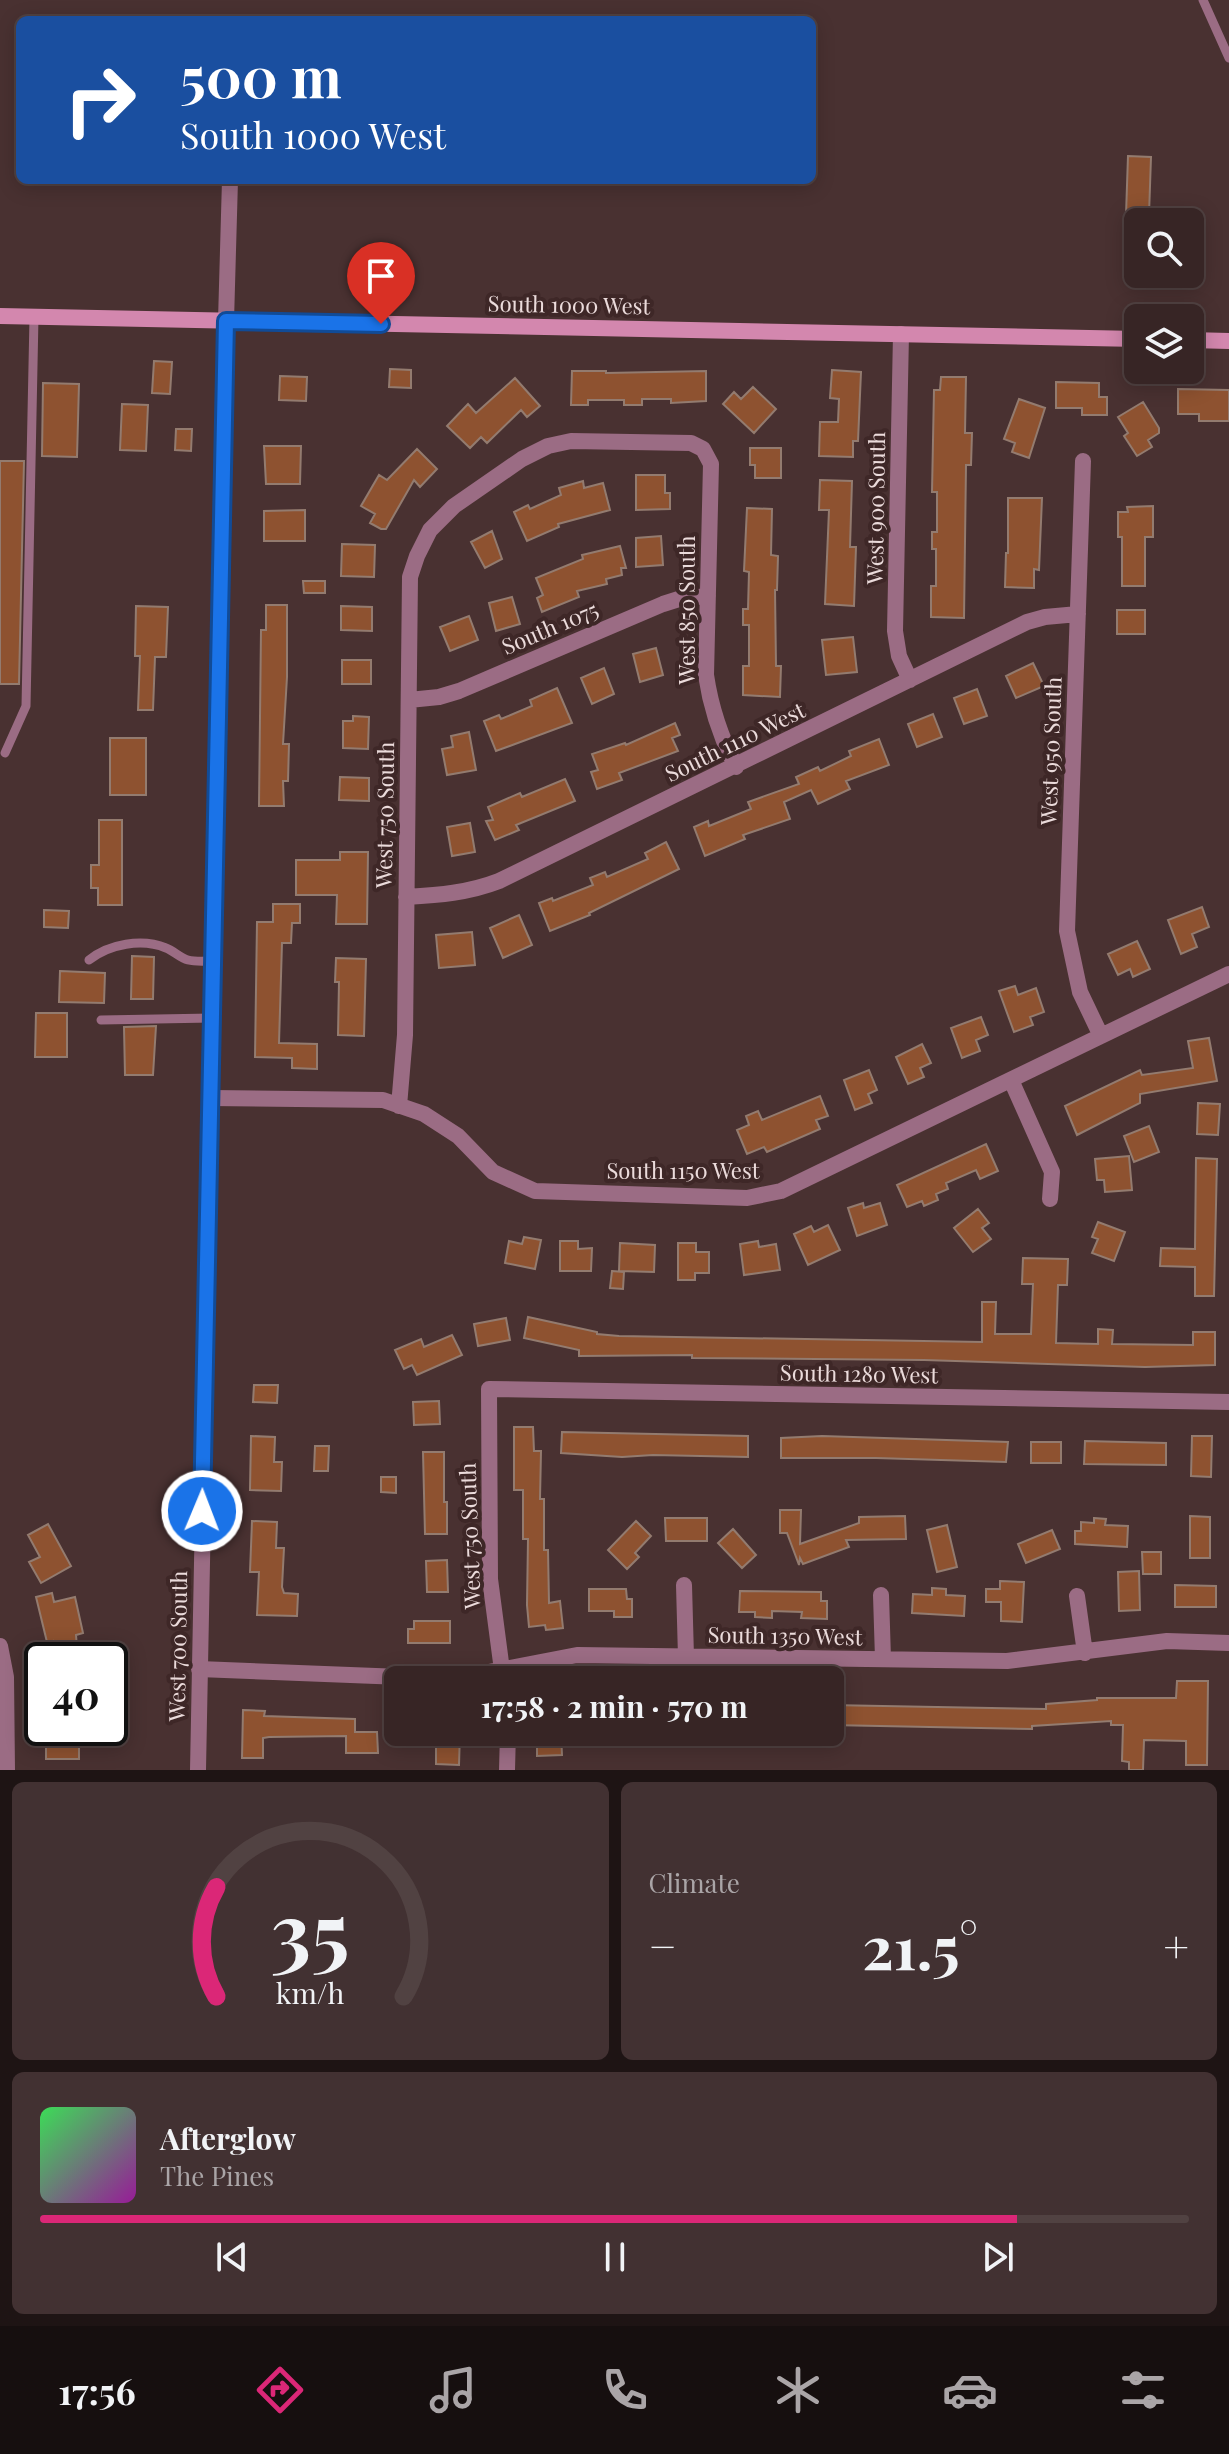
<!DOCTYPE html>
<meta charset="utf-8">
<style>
:root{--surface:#372525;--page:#423132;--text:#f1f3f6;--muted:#aaa5a7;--line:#514242;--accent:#db2777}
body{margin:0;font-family:"Playfair Display",serif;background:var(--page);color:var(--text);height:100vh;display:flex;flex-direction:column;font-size:30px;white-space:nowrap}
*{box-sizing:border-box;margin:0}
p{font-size:26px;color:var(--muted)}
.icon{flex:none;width:44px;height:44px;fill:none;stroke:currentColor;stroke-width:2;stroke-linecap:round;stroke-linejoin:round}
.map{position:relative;height:1770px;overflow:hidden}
.side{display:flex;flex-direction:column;gap:12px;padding:12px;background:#1e1414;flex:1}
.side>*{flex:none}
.banner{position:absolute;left:16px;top:16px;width:800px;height:168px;border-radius:12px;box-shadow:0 4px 20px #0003,0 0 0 2px var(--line);background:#1a4fa0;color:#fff;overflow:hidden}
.buttons{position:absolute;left:1124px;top:208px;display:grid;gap:16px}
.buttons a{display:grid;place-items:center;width:80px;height:80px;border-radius:12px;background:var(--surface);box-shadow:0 4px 20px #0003,0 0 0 2px var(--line);font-size:40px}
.speed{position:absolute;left:24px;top:1642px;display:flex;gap:16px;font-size:40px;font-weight:700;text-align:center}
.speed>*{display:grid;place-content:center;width:104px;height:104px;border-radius:50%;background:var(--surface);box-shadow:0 4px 20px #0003,0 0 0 2px var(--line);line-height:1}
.speed .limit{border:4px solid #111;border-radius:12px;background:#fff;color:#111}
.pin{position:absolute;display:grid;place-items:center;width:68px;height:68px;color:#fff;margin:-82px -34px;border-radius:50% 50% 50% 0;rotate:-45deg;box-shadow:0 0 8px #0007}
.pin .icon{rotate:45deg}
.me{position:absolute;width:88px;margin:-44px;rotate:1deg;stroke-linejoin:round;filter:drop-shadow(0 0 6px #0008)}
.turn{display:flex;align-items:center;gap:28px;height:168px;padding:0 32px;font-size:36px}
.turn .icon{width:104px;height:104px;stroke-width:2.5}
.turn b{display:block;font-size:56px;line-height:68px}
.big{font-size:60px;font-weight:700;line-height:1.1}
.side .card{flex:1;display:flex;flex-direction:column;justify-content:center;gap:12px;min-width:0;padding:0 28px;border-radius:12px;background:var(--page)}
.side .dial{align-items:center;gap:0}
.dial svg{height:208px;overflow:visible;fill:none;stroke:var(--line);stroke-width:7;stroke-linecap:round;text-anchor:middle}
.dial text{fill:var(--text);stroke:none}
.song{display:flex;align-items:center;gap:24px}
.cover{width:96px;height:96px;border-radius:12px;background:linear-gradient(135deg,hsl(130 70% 55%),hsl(300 70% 35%))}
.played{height:8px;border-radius:4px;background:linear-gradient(90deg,var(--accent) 85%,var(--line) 85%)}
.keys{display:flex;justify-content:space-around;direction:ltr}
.heat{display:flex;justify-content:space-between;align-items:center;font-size:44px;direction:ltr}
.side .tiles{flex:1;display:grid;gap:12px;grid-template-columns:1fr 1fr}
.card:last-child{grid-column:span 2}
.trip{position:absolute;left:384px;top:1666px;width:460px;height:80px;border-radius:12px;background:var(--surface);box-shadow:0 4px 20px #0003,0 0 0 2px var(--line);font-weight:700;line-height:80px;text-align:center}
.tabs{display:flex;height:128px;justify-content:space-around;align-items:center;background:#160f0f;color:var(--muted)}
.tabs .icon{width:56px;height:56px}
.tabs .on{color:var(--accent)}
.tabs b{font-size:36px;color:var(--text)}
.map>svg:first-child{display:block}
</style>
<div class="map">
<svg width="1229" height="1770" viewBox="0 0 1229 1770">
<rect width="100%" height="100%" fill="#493131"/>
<path fill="#8e5230" stroke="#937b6f" stroke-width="2" d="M1128 156 1151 157 1149 215H1126Z
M154 361 172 362 170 394 152 393Z
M390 369 411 370V388L389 387Z
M832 370 861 372 858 441H853V457L819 456 820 422H838L839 399 830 398Z
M572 371H606V373L706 371V401L671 403V399H642V405H624V400H588V405H571Z
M280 376 307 377 306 401 279 400Z
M941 377H966L965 433H972L971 465H966L964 618 931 617V586H936V549H932V532H937V492H932L934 390H940Z
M515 378 540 406 527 417 521 410 487 443 481 437 470 448 447 426 468 404 476 413Z
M1056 382 1099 383V397H1107V415H1082V408H1056Z
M43 383 79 384 77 457 42 456Z
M753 387 776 409 754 433 723 404 734 392 741 399Z
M1178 389 1229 390V421H1199V414H1178Z
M1019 399 1045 408 1029 458 1012 452 1015 443 1004 439Z
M1143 402 1159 428V433L1148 440 1152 447 1137 456 1124 436 1128 433 1118 417Z
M122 404 148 405 146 451 120 450Z
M176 429H192L191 451 175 450Z
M264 446H301L300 484H266Z
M750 448H781V478H755V465H750Z
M417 449 437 469 420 487 414 480 386 529H381L370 523 375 514 361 506 379 475 387 480Z
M0 461H24L19 684H0Z
M636 475H665V493H670V509L636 510Z
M820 480 852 481 850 547H856L854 606 825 604 829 510H819Z
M583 481 584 488 603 483 610 510 558 524 559 527 527 541 514 512 528 505 530 509 561 495 559 488Z
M1008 498H1042L1039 570 1034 569V588L1005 587 1006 553H1008Z
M1153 506V537H1145V586H1122V537H1118V512H1128L1127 507Z
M747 508 772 509 771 555 778 556 777 590H775L776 666H781L780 697 743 695V666H749V625H743V609H748L749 572 744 571Z
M305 510V541H264V511Z
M492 531 502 559 485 568 471 542Z
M661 536 663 565 636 567V538Z
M342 544 375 545 374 577 341 576Z
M620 546 626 568H621L622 575 606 579 607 584 577 591 579 597 542 612 537 598 543 595 536 578 583 559 582 555Z
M303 581H325V593H304Z
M512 597 520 624 496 631 489 603Z
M266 605H287V677L283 744H289L288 781H283L284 806H259L261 630H266Z
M136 606 168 607 166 657H155L153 710H138L140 656H135Z
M341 606 372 607V631L341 630Z
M1117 610H1145V634H1117Z
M469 616 478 640 450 651 440 627Z
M853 637 857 672 826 675 822 640Z
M656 648 663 675 640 682 633 654Z
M342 660H371V684H342Z
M1033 663 1044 686 1016 698 1006 676Z
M604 668 614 694 592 704 581 678Z
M557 688 572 723 496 751 484 721 499 715 501 719 532 706 530 700Z
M977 689 987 716 964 724 954 698Z
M933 714 942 737 917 747 908 724Z
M353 716 369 717 368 749 343 748V721H353Z
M675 723 680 735 672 738 678 751 619 773 622 780 597 789 591 772 598 770 592 754 625 743 626 745Z
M469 732 476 770 447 775 442 749 453 747 451 736Z
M110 738H146V795H110Z
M879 739 889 765 846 781 850 789 818 804 811 790 784 802 790 819 743 835 745 839 705 856 694 827 708 821 709 826 751 809 748 802 799 784 796 777 818 767 820 771 851 756 849 751Z
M340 777 369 778V801L339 800Z
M565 779 575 801 516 825 519 830 495 840 486 821 493 820 488 807 520 793 522 797Z
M99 820H122V905H98V888H91V865H99Z
M470 823 475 852 452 856 447 827Z
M666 842 679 869 589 913 590 915 550 931 539 903 552 898 553 901 593 885 590 878 605 872 607 877 648 859 645 853Z
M340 852H368L367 924H336L337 895H296V860H340Z
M273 904H300V923H292L291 943H282L279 1043 317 1044V1069L292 1068V1058L255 1057 257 922H273Z
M1202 907 1209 927 1192 934 1197 947 1181 954 1168 920Z
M44 910 69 911 68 928 44 927Z
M519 915 532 945 503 958 490 928Z
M472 932 475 965 439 968 436 935Z
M1137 941 1150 969 1133 977 1130 969 1118 975 1108 954Z
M132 956 154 957 153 999H131Z
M336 958 366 959 364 1036 338 1035 339 982H335Z
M60 971 105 973 104 1003 59 1002Z
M1015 986 1018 995 1036 988 1044 1012 1030 1017 1033 1025 1014 1032 999 991Z
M36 1013H67V1057H35Z
M981 1017 988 1035 976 1040 980 1051 962 1058 951 1028Z
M156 1026 153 1075H125L124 1027Z
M1209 1038 1217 1081 1140 1094V1103L1077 1135 1065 1106 1140 1070 1142 1075 1193 1068 1188 1041Z
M922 1044 931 1063 920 1068 924 1077 908 1084 896 1057Z
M869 1070 877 1090 868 1094 872 1103 855 1110 844 1080Z
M820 1096 828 1116 816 1120 820 1129 767 1152 764 1147 747 1154 737 1130 749 1125 746 1116 758 1111 762 1120Z
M1198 1103 1220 1104 1218 1135 1197 1134Z
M1149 1126 1159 1152 1134 1162 1124 1136Z
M986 1144 998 1171 980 1179 976 1170 946 1183 948 1189 936 1194 938 1200 924 1206 922 1201 907 1207 897 1185Z
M1129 1156 1132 1190 1105 1192 1104 1180H1097L1095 1159Z
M1196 1158 1217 1159 1214 1296H1195V1267L1160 1266 1161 1248 1195 1249Z
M863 1203 864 1208 880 1203 887 1225 857 1236 848 1208Z
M978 1209 989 1223 982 1228 991 1239 973 1252 954 1228Z
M1098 1222 1125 1232 1114 1261 1092 1253 1098 1239 1092 1237Z
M828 1225 840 1250 808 1265 794 1234 811 1226 814 1232Z
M524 1237 541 1240 535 1269 505 1263 509 1241 522 1244Z
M560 1241H578V1249L592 1248 591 1271H560Z
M758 1241 759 1247 776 1244 780 1270 744 1275 740 1244Z
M620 1243 655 1245 654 1272 619 1271Z
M678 1243H696V1252H709V1273H695V1280H678Z
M1023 1258 1068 1259 1067 1285H1058L1056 1343 1098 1344V1329L1113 1330 1112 1344 1193 1345V1332H1215V1365L1145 1367 924 1360 692 1358V1355L579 1356V1350L524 1338 528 1317 597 1332V1334L619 1336 982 1342V1302H996L995 1334H1031L1033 1284H1022Z
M612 1271 624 1272 623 1289 610 1288Z
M506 1318 510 1340 478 1346 474 1324Z
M452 1335 462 1355 417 1375 412 1365 404 1369 395 1350 421 1339 424 1347Z
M254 1385H278L277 1403 253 1402Z
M439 1401 440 1424 414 1425 413 1402Z
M514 1427H533L534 1451H541L540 1499H544V1550H548L549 1603 560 1601 563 1628 546 1630 545 1625 529 1627 527 1605 528 1539H523V1490H514Z
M562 1432 748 1436V1457L653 1455 622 1457 561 1453Z
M251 1436 275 1437 274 1462H282L281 1491 250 1490Z
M822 1436 1008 1442 1006 1462 876 1458H781V1438Z
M1192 1436H1212L1211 1477 1191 1476Z
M1085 1441 1166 1443V1465L1084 1464Z
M1031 1442H1061V1463H1031Z
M315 1446H329L328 1471H314Z
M423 1452H444V1502H447V1534H425Z
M381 1477H396V1493L381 1492Z
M780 1510H801L800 1544 859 1523V1517L905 1516 906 1539 846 1540 849 1547 803 1564 800 1558 799 1565 787 1533H780Z
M1190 1516 1210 1517V1558H1190Z
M665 1518H707V1541H666Z
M1094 1518 1106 1519 1105 1525 1128 1526 1127 1547 1075 1544V1531H1081V1522L1094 1523Z
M252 1521 277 1522 276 1548H284L282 1587 284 1593 298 1594 297 1616 257 1615 259 1572H250Z
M636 1521 651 1536 635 1553 639 1557 627 1569 608 1550Z
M48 1524 71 1566 41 1583 29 1562 40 1557 28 1535Z
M947 1525 957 1567 937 1572 927 1530Z
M733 1529 756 1555 742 1568 718 1543Z
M1052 1530 1060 1549 1026 1563 1018 1544Z
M1142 1552H1161V1574H1143Z
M447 1560 448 1592H427L426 1561Z
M1139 1571 1140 1610 1119 1611 1118 1572Z
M1000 1581 1024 1582 1022 1622 1001 1621V1602H986V1589H1000Z
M1175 1585 1216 1586V1607H1175Z
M932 1588 946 1589V1595L965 1596 964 1616 912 1613 913 1594 932 1595Z
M589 1589H626L627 1599H632V1617H614V1611H589Z
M740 1591 821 1592V1601H827V1619L801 1618 802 1612 772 1611V1618L755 1617V1612H739Z
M52 1593 54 1602 75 1597 83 1633 76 1635 78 1660H55L53 1641 47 1642 36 1597Z
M414 1621H450V1643H408V1629H414Z
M1177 1681H1208L1207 1765H1186V1741L1144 1740 1143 1770H1129V1762L1122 1761 1123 1725H1111V1721L1032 1726V1729L830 1725V1705L1046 1709V1704L1097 1700V1698H1176Z
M243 1710 265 1711 264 1716 355 1719V1732H377L378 1753H346V1736L269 1737 263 1738V1758H242Z
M46 1728H79V1759H46Z
M436 1732H460L459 1765 436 1764Z
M537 1732H561L562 1755 537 1756Z"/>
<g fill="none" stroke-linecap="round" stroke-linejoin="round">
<path stroke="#9b6c84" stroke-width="9" d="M1203 0 1229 58
M5 753 26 706 34 317
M89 960C109 944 142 938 166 948 174 951 180 958 188 960 196 962 205 961 213 961
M101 1020 212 1018"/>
<path stroke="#9b6c84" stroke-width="16" d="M226 321 230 180
M901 334 895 631 899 656 910 680
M1083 461 1067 931 1080 992 1101 1036
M409 700 439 697 459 691 663 604 682 598 708 596
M406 897C439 895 468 893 499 881L1027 622 1045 617 1078 614
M1011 1080 1052 1172 1050 1199
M210 1098 383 1100 424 1114 458 1136 493 1172 535 1191 747 1198 781 1191 1229 974
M399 1106 405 1035 410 577 417 556 430 530 454 506 522 459 548 446 571 441 691 443 703 449 711 464 706 675C711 709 720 736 736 767
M684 1585 686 1657
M881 1595 883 1659
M1077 1596 1085 1653
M0 1646 6 1677 7 1770
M199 1669 453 1679 577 1655 1007 1661 1167 1641 1229 1643
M503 1678 490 1579 489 1389 1229 1402
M507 1770 508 1732"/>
<path stroke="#9b6c84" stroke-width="16" d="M198 1770 226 321"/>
<path stroke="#d387ae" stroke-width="16" d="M0 316 1138 339
M1190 340 1229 341"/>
</g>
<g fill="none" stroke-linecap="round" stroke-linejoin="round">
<defs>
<path id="route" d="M202 1511 226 321 381 324"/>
</defs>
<use href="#route" stroke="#114b97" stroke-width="20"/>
<use href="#route" stroke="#1a73e8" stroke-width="14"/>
</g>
<g text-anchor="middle" stroke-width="8" stroke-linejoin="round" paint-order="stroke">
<g font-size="22" fill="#ebdbdb" stroke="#3e2727">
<text transform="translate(569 305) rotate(1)" y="8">South 1000 West</text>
<text transform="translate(876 508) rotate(-89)" y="8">West 900 South</text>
<text transform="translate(687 610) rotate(-90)" y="8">West 850 South</text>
<text transform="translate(550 628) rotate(-23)" y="8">South 1075</text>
<text transform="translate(735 742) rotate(-26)" y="8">South 1110 West</text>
<text transform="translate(1051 751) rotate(-88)" y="8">West 950 South</text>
<text transform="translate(385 815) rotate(-89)" y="8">West 750 South</text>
<text x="683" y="1179">South 1150 West</text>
<text transform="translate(859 1374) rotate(1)" y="8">South 1280 West</text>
<text transform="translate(470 1536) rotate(-92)" y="8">West 750 South</text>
<text transform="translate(785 1636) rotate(1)" y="8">South 1350 West</text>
<text transform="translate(178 1646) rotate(-89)" y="8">West 700 South</text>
</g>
</g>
</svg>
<div class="buttons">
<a><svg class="icon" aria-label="search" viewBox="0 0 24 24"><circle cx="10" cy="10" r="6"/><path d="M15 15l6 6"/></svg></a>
<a><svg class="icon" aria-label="layers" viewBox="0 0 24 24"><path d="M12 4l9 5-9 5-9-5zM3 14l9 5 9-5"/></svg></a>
</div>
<div class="speed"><div class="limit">40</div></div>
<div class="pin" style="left:381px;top:324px;background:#d93025"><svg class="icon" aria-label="arrive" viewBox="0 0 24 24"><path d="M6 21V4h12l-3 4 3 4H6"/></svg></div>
<svg class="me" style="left:202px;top:1511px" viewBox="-20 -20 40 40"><circle r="17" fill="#1a73e8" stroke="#fff" stroke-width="3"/><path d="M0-11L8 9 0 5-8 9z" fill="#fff"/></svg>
<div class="trip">17:58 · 2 min · 570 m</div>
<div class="banner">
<div class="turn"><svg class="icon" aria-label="right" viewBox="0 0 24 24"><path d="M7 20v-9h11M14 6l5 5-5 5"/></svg><div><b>500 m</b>South 1000 West</div></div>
</div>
</div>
<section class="side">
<div class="tiles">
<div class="card dial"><svg viewBox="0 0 100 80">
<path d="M14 69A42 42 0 1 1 86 69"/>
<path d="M14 69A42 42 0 0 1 14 27" stroke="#db2777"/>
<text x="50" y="56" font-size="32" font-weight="700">35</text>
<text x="50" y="72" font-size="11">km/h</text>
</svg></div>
<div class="card"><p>Climate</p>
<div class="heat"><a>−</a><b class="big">21.5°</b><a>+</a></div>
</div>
<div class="card">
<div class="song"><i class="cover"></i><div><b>Afterglow</b><p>The Pines</p></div></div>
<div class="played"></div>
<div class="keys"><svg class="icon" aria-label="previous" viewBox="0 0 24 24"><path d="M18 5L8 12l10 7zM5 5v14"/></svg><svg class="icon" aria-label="pause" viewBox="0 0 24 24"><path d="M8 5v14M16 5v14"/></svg><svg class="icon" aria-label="next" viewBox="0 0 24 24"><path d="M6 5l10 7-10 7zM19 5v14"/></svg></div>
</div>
</div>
</section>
<nav class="tabs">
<b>17:56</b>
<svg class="icon on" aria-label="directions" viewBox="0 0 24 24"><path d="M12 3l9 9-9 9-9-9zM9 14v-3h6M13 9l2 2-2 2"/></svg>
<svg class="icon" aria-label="music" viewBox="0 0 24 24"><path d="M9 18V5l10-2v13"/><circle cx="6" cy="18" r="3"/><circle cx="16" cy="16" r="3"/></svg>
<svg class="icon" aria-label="phone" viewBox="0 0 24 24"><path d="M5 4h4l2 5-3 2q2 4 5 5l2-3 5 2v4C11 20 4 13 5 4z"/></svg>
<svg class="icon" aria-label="climate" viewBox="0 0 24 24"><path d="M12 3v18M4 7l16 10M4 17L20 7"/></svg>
<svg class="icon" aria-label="car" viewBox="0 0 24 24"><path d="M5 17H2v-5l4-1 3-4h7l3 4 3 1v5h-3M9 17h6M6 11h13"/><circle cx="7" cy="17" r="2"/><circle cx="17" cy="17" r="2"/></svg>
<svg class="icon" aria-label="filters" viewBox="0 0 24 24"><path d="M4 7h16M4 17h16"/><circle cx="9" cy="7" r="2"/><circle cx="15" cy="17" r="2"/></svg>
</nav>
